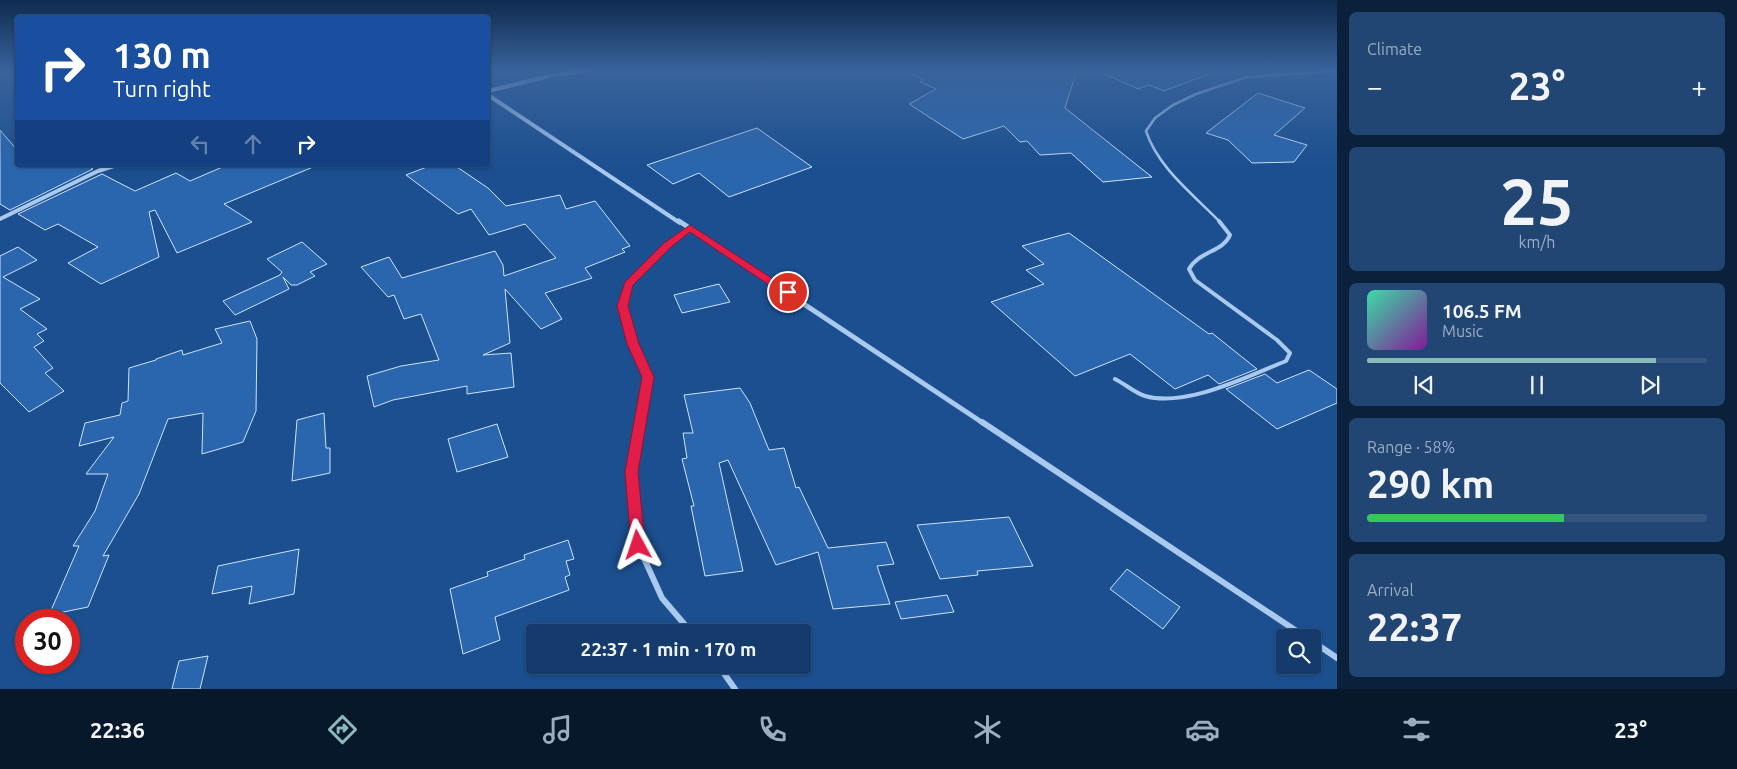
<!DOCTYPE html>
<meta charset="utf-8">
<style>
:root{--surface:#143b6b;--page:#214673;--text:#f1f3f6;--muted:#9dadc1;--line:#33557e;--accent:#8bbbb9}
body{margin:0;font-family:Ubuntu,sans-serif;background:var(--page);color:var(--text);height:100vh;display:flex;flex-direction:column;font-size:19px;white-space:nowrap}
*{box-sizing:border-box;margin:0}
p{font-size:16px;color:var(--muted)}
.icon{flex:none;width:28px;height:28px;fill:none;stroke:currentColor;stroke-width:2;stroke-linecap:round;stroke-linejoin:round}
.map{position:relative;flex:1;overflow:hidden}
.drawer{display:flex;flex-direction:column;gap:12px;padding:12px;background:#0b203b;width:400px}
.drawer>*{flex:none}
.guide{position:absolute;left:15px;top:15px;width:475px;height:152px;border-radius:5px;box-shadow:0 1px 4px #0004,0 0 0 1px var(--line);background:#1a4fa0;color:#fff;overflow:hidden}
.tools{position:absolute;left:1276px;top:629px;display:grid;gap:10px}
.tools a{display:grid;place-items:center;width:45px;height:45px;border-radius:5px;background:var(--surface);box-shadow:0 1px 4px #0004,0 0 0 1px var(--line);font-size:25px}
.speed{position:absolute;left:15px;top:609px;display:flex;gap:10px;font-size:25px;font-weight:700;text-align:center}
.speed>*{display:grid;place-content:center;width:65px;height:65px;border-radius:50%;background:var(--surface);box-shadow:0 1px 4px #0004,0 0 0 1px var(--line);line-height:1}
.speed .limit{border:8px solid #d22;background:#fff;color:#111}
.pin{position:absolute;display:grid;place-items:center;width:42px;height:42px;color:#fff;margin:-21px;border:2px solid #fff;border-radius:50%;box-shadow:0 1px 5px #0007}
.me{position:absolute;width:55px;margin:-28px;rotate:355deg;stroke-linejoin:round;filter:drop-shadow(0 0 4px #0008)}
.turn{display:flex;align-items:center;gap:18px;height:105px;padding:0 15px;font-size:22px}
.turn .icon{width:65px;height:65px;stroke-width:2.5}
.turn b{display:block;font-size:35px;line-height:42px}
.lanes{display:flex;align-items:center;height:48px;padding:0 15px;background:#0003;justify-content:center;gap:25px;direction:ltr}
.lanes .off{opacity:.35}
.big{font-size:38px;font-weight:600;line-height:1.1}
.drawer .tile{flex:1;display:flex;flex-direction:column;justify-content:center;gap:8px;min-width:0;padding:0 18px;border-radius:8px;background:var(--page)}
.drawer .dial{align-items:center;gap:0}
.dial b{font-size:65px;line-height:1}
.song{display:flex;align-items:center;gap:15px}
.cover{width:60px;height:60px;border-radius:8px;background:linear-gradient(135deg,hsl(160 70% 55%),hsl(290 70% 35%))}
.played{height:5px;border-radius:2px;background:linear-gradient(90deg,var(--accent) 85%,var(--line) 85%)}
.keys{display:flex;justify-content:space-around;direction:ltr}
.heat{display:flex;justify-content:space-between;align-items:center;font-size:28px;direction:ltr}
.charge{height:8px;border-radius:4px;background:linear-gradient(90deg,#34c759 58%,var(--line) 0)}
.trip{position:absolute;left:526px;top:624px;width:285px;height:50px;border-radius:5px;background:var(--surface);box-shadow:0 1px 4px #0004,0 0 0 1px var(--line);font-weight:600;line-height:50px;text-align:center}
.dock{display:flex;height:80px;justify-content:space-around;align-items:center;background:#08182b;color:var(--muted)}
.dock .icon{width:35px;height:35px}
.dock .selected{color:var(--accent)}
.dock b{font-size:22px;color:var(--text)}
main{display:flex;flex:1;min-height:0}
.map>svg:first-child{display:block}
</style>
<main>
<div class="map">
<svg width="1337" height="689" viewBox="0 0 1337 689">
<rect width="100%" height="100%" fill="#1b4f8f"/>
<path fill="#2a66ad" stroke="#cfe3fa" d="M902 70H1077L1065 108 1152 177 1103 182 1071 153 1040 155 1027 141 1020 142 1004 126 963 139 909 104 936 89 920 82 924 80Z
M1096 70H1214V72L1164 91 1149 85 1138 89Z
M1258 93 1305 108 1274 135 1307 145 1294 162 1252 163 1228 140 1206 133Z
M757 128 812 167 729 197 699 173 673 184 647 165Z
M0 130 18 151V165H86L93 169 10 210 0 204Z
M227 165H318L224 204 252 222 177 253 155 210 149 212 159 257 101 284 68 263 98 247 58 224 45 230 18 214 102 174 135 191 176 173 190 181Z
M432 165H454L488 188 506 206 560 195 566 209 595 201 630 246 622 249 625 252 585 268 592 278 545 293 562 319 541 329 505 289 510 343 483 355 511 353 514 387 467 394V386L393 400 374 407 367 376 401 366 439 360 421 314 404 319 394 295 388 297 361 267 389 257 402 278 495 251 503 265 504 276 556 258 525 224 489 235 471 209 458 214 406 175Z
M1069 233 1209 334 1212 333 1257 369 1219 384 1208 375 1175 389 1130 354 1075 376 991 302 1044 284 1026 270 1044 264 1022 246Z
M302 242 327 264 310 272 315 276 297 285H291L283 277 289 289 235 315 223 301 280 275 282 272 267 259Z
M18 247 37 260 3 277 40 299 20 309 47 329 37 334 44 341 34 347 53 368 45 373 64 391 29 412 0 383V256Z
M719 284 730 302 682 313 674 295Z
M250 321 257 339 256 411 243 442 202 454 203 413 168 419 139 494 103 556 109 555 88 607 49 615 79 546H73L95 511 108 474H86L114 437 79 446 85 423 120 415 122 403 128 401 129 368 156 360V359L182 350 183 355 222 343 215 329Z
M1309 370 1337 389V403L1277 429 1226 389 1265 374 1277 383Z
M740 388 750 403 769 450 784 448 796 488 799 487 828 548 886 542 894 564 877 566 890 604 833 609 818 552 776 565 728 460 719 463 743 571 705 576 691 506H694L682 459 687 458 683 433H693L684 395Z
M324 413 326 448H330V473L292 481 297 420Z
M497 424 508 457 457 472 448 439Z
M1009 517 1033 566 977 571 978 575 940 579 917 525Z
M568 540 574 559 566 561 570 575 565 577 569 590 495 617 500 640 463 654 450 589 488 576 487 572 525 559 524 555Z
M299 549 294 594 249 604 252 586 212 594 218 566Z
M1127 569 1180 607 1163 629 1110 589Z
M947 595 954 612 901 619 895 602Z
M208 656 200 689H172L179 661Z"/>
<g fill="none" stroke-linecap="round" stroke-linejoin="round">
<path stroke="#a9c9ee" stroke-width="2.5" d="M1221 223C1194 195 1158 168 1146 131L1155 118 1173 105 1196 94 1247 77 1337 71"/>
<path stroke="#a9c9ee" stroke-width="4" d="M1115 379C1125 384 1135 393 1145 396 1186 408 1248 376 1286 361L1290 353 1277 340 1195 280 1189 269C1199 251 1223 252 1230 235L1219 221"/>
<path stroke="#a9c9ee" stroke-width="4" d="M488 91 553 75 592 70
M488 95 680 223
M0 219 98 171 117 165"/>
<path stroke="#a9c9ee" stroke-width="5" d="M679 221 983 423
M640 423 648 377 633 344 623 306 629 284 668 245 690 228"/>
<path stroke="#a9c9ee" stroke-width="6" d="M640 422 632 472 638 545 662 598 691 632
M982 422 1307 638
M1312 641 1337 658
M718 665 735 689"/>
</g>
<linearGradient id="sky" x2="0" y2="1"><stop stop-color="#0f2b4f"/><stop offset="0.42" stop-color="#39639b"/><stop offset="1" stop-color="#39639b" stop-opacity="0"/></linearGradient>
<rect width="1337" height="167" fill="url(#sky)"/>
<path fill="#e11d48" stroke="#92132f" d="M690 225 793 292 788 296 784 295 690 232 671 247 633 285 628 306 639 344 654 377 638 472 645 545 643 549 638 551 633 549 631 545 625 472 642 377 627 344 617 306 625 282 664 243Z"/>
</svg>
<div class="tools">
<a><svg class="icon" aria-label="search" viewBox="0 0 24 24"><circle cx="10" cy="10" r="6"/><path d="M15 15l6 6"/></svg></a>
</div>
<div class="speed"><div class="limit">30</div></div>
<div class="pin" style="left:788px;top:292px;background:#d93025"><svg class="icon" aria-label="arrive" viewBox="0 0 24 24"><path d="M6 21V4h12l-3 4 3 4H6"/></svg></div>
<svg class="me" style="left:638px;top:545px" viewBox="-20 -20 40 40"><path d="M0-17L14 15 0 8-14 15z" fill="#e11d48" stroke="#fff" stroke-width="4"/></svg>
<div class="trip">22:37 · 1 min · 170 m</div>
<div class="guide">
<div class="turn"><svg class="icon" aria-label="right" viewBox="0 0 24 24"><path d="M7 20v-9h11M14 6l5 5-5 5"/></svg><div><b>130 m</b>Turn right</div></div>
<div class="lanes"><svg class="icon off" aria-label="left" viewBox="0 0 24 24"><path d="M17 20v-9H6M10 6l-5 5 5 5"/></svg><svg class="icon off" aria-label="ahead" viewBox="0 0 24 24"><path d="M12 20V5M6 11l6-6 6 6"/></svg><svg class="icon" aria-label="right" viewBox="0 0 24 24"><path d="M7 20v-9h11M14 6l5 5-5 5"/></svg></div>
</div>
</div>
<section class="drawer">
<div class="tile"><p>Climate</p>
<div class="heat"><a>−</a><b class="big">23°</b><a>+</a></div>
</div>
<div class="tile dial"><b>25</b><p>km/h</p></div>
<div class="tile">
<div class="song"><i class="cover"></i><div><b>106.5 FM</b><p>Music</p></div></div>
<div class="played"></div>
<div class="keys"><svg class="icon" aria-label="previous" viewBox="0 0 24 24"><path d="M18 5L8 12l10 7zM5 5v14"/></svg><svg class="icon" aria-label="pause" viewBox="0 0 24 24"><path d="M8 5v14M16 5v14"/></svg><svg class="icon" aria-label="next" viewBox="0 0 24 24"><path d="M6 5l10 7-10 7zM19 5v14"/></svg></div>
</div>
<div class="tile"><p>Range · 58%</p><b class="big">290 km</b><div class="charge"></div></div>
<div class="tile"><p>Arrival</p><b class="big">22:37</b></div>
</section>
</main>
<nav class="dock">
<b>22:36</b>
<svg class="icon selected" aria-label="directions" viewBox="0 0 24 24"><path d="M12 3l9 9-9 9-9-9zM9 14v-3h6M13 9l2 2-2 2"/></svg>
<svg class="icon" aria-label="music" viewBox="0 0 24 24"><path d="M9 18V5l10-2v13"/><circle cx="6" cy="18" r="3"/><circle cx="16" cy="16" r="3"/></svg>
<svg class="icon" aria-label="phone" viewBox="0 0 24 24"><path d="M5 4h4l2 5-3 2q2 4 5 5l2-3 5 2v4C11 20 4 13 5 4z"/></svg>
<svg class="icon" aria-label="climate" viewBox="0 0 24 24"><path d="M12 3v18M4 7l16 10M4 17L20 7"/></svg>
<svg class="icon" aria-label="car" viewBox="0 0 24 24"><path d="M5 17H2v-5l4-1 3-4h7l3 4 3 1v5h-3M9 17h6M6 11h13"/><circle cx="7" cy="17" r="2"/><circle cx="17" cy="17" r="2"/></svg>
<svg class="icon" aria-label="filters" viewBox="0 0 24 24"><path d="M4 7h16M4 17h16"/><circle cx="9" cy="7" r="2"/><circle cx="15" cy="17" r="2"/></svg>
<b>23°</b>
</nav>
